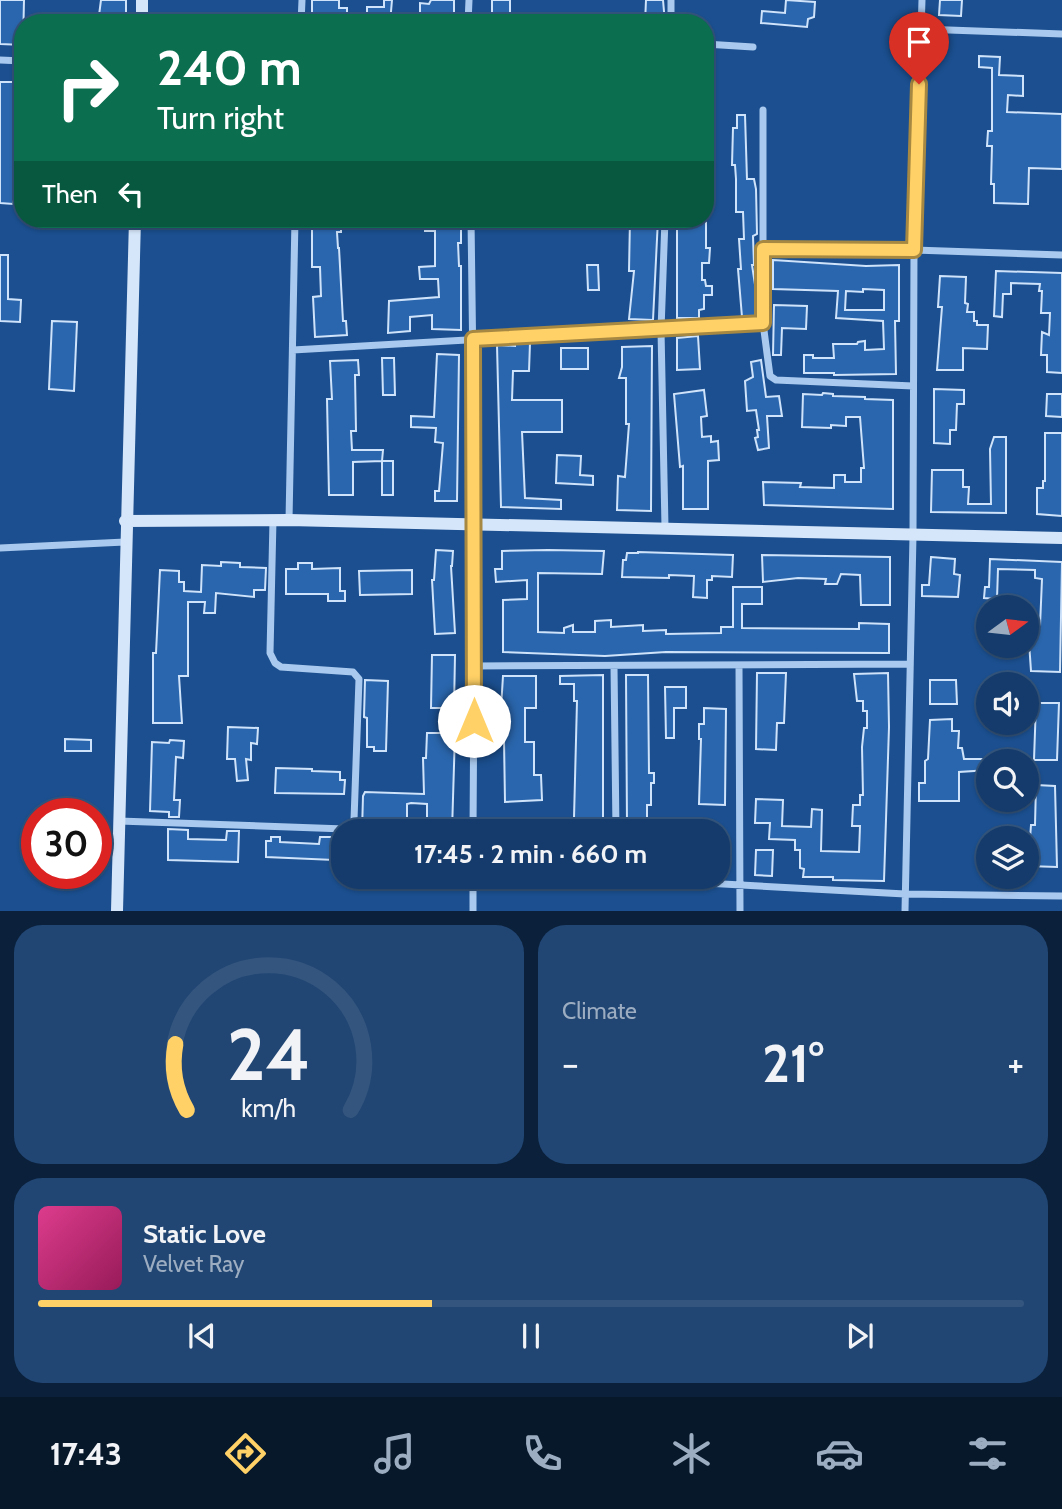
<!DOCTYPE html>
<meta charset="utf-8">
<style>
:root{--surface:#143b6b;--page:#214673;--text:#f1f3f6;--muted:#9dadc1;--line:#33557e;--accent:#ffd166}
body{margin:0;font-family:Cabin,sans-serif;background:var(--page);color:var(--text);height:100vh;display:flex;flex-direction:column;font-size:26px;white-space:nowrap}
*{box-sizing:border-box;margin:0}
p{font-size:23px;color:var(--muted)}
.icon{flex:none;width:38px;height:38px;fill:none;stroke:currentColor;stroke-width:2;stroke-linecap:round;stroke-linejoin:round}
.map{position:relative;height:911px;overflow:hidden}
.sheet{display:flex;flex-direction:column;gap:14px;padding:14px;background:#0b203b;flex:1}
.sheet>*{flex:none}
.guide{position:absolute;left:14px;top:14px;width:700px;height:214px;border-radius:28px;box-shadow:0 2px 5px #0004,0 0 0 2px var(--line);background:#0b6e4f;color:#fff;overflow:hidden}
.needle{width:46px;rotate:75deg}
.controls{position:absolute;left:976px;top:595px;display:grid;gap:14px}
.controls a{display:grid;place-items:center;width:63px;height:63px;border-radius:50%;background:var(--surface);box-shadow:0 2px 5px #0004,0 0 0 2px var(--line);font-size:35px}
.speed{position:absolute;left:21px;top:798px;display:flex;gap:14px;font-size:35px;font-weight:700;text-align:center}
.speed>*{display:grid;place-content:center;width:91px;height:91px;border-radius:50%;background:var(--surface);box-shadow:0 2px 5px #0004,0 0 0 2px var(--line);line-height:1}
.speed .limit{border:10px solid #d22;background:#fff;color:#111}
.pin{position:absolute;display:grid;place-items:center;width:60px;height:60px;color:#fff;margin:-72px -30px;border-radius:50% 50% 50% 0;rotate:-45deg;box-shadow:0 0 7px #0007}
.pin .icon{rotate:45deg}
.me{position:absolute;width:77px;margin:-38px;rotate:0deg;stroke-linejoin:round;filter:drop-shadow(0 0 5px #0008)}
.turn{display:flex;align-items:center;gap:24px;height:147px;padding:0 28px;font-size:32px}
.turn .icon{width:91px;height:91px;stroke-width:2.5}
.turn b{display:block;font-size:49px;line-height:60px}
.then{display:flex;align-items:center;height:66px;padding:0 28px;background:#0003;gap:14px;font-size:26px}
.big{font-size:52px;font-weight:700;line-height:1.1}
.sheet .widget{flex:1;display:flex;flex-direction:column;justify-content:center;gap:10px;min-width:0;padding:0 24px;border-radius:28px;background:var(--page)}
.sheet .dial{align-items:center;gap:0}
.dial svg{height:182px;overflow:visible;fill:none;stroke:var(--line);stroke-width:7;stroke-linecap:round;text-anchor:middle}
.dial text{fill:var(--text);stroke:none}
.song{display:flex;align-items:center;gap:21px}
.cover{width:84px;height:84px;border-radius:10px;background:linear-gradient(135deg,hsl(330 70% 55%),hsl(330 70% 35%))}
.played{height:7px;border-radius:4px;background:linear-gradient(90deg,var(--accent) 40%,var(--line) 40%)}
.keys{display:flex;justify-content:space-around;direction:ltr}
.heat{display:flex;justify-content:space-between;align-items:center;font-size:38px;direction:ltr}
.sheet .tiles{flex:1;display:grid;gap:14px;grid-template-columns:1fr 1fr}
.widget:last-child{grid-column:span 2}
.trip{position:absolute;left:331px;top:819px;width:399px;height:70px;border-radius:28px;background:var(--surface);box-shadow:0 2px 5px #0004,0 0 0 2px var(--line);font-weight:700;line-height:70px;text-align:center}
.dock{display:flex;height:112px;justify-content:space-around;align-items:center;background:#08182b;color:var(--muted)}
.dock .icon{width:49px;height:49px}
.dock .current{color:var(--accent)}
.dock b{font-size:32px;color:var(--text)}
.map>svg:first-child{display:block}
</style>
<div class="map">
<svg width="1062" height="911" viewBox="0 0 1062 911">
<rect width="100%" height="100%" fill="#1b4f8f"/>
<path fill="#2a66ad" stroke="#cfe3fa" stroke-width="2" fill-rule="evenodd" d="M0 0H24L23 45 0 44Z
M101 0H126V23H98Z
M312 0H339V8H347V23H312Z
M384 0H392L390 23H367V7H384Z
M431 0H454V20L420 19V3L429 4Z
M492 0H510V23H492Z
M646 0H663L665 23H645Z
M786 0 815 2 814 17 808 19 807 27 761 23 762 11 785 13Z
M940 0H962L961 16 939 15Z
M979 56 1000 57 999 75 1023 76V96L1008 95 1007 112 1062 114V169L1029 168 1028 204 994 203V184H991L992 146H987L988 131H992V68L979 67Z
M0 82H21L13 204 0 203Z
M737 115H745L747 179H754L756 189 757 234 753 236 754 265H752L756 291V317H742L738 269H741L739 239H744L743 212H736V179L735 165H732L733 128H737Z
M312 219H341V232H337L338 248H339L343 321H346L347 335 315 337 313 297 321 296 320 267H312Z
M425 219H461V243H458L459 266H461V330L432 329V315L410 317V331L388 333 389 301 439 297 438 279H420L419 267 435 266V231H425Z
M630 219H658L653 320 629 319 634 271H629Z
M677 219H706V248H710L709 263H702V280H705L706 286H712V295H704V309L699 310V318H677Z
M0 255H8V299L21 300 20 322 0 321Z
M773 260 866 266 899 265V321H895L896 374 834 375V373H804V355H813V358H834L833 344H857L858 342 865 341V350L884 349 883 321 836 318 838 291 773 289ZM863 289 884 290V310H845L846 291 863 292Z
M587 265H598L599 290H588Z
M996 271 1062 273V373L1047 372V355H1041L1042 332 1049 335 1050 313H1041L1042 291H1039L1040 284 1011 283V294H1003L1002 317 994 316Z
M940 276 966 277 965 303 968 304 967 312H974V321H977V325H988L987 349 963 348V370H937L942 307H938Z
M774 305 807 306 806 329 782 328 781 355H773Z
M52 321 77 322 74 391 49 389Z
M698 336 700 369 677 370V338Z
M515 343H530L529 371H513L512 400H562V432H522L525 498 561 500V509L501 507 497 345 515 346Z
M652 346 651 511 617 510 618 476 625 477 629 424H626V378H619L622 367V347Z
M561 348H588V369H561Z
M437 354 459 355 457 501H435V491H439L443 443 435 442 436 428 411 427V416L434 417Z
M382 358H394L395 395H383Z
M358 360 359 375H355L356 431H351L352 450H383L382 461 353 462V495H329L327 399H332L330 361Z
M761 360 766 397 779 396 782 416H767L769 448 758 450 755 438 758 437 757 430H759L756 410 747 411 745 381 753 377 751 362Z
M934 389 964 390V404H957L956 430H950V444L934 443Z
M704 390 707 416 701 417 702 437 711 436V442L718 441 719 460 708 461V509H683V466L680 467 674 394Z
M823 393 833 394V396L865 397V399L893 400V509L764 505 763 482 801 483 800 487 834 488V475H845V482H861V468H864L860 417H846V426L831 425V428L802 427 803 394 822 395Z
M1047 394H1062V417L1046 416Z
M1045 433H1062V516L1037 514V488H1043V481H1045Z
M994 437H1006V513L931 512 932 470H963V487H969L968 504H991L990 449Z
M557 455 581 456 580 475 593 476V485L556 483Z
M382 461H393V495H382Z
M436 550 453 551 452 566H451L455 633 435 634 432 580H434Z
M548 550 604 551 602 574 538 573V632L564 633V628L573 625V632H595V621L611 620V627L643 625V631L666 630V634L721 633V627H733V587H762V604H742V628L859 629V623L889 624V653L666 652 605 656 503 652V600L527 599V580L496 582 495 569H502V551Z
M638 552 733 555 732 577 712 576V580H707V598L693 597 694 576 669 575V578L622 577 623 560H626L627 553H638Z
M762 555 890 557V605H861L860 575 841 574 837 584H825L826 579 798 578 763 582Z
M931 557 955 559 954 574 960 575 958 597 922 596V585H929Z
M990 559 1062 562 1060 672 1031 671 1029 642 1031 636H1036V626H1040L1042 579 1035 578V570L998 569 997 599 984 598 985 587H989Z
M221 562 240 563V567L266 568 265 590H254V597L216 593 215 613H204L205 602H188V676H179L182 723H153V653H156L160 570 179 571V582H184V591L201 592 202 565 221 566Z
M298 563H312V569L340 568V591H345V601H328V594H286V569H298Z
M412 570V594L360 595 359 571Z
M432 655H455L454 708H431Z
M757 673H786L784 723H777L776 750 756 749Z
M888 673 889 727 884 881 833 880V877H803L804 869 800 868V850H795V840L769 839 770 823H755L756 799 783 800 782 826 811 827 812 809 822 810 821 851 859 852 860 826H852L853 805H860V795H863L862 747 864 728H867V711H863V701H857L854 674Z
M603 675V831H578V818H574L577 701H574V684H560V676Z
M626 675H648L649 773H654V783H651V805H647V826H627Z
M503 676H536V708H525V742H534V775H541L542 800 505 802 504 740H502L501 708Z
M365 680 388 681 386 751H374V747H367V718L364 717Z
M930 680H956L957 704H930Z
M665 687H686V708H674V738H666Z
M1036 703H1059L1057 760H1034Z
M704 708 726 709 725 805 699 804 701 739H699V724H704Z
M952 719V731H959L958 748H962L964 759H989V770L959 772V801H919V783H925V761L928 759 930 720Z
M228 727 258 728 257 744 251 743V760L246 759 248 780 237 781 235 759H227Z
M427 733H455L452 831 416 830V821H427V804L411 803 407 804V826H394V831H362L363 796 365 792 424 794 423 758H426Z
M65 739 91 740V751H65Z
M170 740 184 741 183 758 176 757 174 800H180L179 817H169V812L150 811 152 742 169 743Z
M276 768 312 769V771L340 772V780H345L344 794 275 793Z
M1036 785 1055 786 1057 867 1028 866 1031 825H1035Z
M168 829 188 830V839L226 840 227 831H239L238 862 168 860Z
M271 837H280V842L319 844 320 837H335L334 860 266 857V841H271Z
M756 850H773L772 876 755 875Z"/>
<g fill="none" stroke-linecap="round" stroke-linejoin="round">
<path stroke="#a9c9ee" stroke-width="7" d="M301 23 302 0
M468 23 469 0
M671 23V0
M921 29 1062 34
M705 44 753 47
M0 60 23 61
M763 110V323L770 376 776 380 913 386
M471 219 475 524 473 831
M665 219 661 330 665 527
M763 249 914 250 1062 255
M293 350 763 323
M289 520 295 219
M0 548 125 542
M739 665 740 911
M475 666 910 664
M614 666 616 831
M119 821 345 829 351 827 354 820 359 679 353 672 281 667 275 663 270 653 273 520
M473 877V911
M596 877 905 894 1062 896
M905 911 913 536 914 250 922 0"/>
<path stroke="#d6e6fa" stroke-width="12" d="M142 23V0
M125 521 289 520 1062 538
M117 911 135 219"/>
</g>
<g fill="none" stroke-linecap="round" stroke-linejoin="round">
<defs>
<path id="route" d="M474 721 473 339 763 323V249L914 250 919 84"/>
</defs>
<use href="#route" stroke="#a68842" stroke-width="18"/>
<use href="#route" stroke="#ffd166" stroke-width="12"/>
</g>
</svg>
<div class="controls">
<a><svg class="needle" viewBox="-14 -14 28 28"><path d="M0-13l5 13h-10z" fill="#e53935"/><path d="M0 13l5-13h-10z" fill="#9dadc1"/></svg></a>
<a><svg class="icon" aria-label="sound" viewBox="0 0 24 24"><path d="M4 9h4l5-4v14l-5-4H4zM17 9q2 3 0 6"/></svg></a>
<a><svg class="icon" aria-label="search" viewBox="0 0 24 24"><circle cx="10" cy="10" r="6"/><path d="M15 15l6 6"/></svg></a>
<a><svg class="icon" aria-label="layers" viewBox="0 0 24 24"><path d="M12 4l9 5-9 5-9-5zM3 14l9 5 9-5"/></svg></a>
</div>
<div class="speed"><div class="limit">30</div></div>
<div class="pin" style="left:919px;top:84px;background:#d93025"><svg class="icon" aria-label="arrive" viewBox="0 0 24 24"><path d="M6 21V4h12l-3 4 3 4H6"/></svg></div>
<svg class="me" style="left:474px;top:721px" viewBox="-20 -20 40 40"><circle r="19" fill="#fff"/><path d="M0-13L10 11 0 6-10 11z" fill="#ffd166"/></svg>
<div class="trip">17:45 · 2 min · 660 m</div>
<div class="guide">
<div class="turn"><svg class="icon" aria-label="right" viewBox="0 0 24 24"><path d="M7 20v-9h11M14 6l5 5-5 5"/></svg><div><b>240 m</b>Turn right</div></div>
<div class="then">Then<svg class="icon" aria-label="left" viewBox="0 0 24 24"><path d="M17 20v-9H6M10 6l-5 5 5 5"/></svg></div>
</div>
</div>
<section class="sheet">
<div class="tiles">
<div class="widget dial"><svg viewBox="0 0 100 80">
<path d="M14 69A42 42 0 1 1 86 69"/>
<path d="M14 69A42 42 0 0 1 9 40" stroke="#ffd166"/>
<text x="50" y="56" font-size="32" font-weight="700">24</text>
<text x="50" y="72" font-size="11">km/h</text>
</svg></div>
<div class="widget"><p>Climate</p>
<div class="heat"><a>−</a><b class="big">21°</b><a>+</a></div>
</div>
<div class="widget">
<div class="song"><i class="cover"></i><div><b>Static Love</b><p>Velvet Ray</p></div></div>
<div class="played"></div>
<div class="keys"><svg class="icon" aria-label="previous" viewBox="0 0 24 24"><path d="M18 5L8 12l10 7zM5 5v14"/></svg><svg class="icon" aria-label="pause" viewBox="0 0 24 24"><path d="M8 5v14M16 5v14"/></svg><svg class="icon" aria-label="next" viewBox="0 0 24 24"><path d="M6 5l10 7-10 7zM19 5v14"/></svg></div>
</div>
</div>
</section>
<nav class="dock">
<b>17:43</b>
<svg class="icon current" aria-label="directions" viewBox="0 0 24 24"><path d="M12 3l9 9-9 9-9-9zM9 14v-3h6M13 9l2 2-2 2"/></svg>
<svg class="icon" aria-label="music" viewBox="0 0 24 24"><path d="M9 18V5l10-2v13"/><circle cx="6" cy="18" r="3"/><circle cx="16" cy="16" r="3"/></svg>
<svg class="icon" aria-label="phone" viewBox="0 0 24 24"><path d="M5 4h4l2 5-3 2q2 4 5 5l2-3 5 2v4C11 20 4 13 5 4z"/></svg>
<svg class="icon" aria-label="climate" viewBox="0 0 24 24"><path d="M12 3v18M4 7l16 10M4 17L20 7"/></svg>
<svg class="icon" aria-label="car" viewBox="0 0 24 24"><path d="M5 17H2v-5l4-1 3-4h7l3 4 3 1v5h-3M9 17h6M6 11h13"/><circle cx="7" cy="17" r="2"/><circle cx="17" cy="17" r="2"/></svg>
<svg class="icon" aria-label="filters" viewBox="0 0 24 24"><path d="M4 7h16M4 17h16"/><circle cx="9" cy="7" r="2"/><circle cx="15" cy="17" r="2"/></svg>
</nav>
